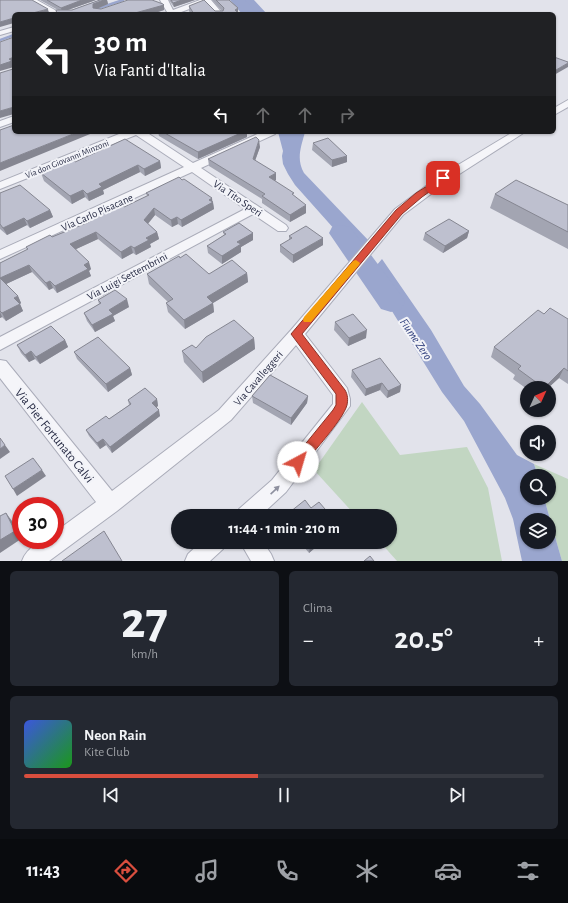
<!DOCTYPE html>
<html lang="it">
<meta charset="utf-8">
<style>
:root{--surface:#171b24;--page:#242831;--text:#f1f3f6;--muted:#9ea1a6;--line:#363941;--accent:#d94e3e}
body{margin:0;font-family:"Alegreya Sans",sans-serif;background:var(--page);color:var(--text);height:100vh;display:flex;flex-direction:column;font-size:15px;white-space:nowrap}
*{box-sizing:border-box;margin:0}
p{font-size:13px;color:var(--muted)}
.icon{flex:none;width:22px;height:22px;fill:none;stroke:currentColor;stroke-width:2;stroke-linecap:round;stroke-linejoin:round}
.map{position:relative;height:561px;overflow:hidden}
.side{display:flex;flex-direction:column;gap:10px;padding:10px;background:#0d0f14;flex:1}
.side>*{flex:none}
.hud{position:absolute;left:12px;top:12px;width:544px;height:122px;border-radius:6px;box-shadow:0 1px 3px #0004;background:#202124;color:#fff;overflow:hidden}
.needle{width:26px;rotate:45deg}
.controls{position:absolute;left:520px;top:381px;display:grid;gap:8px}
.controls a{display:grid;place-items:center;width:36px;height:36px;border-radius:50%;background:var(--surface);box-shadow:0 1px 3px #0004;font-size:20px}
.speed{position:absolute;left:12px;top:497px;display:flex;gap:8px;font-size:20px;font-weight:700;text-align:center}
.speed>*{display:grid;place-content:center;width:52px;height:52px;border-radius:50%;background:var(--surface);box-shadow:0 1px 3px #0004;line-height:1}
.speed .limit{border:6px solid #d22;background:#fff;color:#111}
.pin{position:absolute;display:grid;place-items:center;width:34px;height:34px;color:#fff;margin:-17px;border-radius:8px;box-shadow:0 2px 6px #0006}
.me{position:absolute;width:44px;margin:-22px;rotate:39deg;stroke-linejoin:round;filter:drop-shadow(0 0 3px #0008)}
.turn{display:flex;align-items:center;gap:14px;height:84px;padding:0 16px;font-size:18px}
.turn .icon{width:52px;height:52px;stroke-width:2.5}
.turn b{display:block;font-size:28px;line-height:34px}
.lanes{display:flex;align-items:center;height:38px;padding:0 16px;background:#0003;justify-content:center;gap:20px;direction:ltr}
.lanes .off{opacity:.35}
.big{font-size:30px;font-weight:700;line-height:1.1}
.side .tile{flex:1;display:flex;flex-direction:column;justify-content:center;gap:6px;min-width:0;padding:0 14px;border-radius:6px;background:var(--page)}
.side .dial{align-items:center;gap:0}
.dial b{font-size:52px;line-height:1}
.song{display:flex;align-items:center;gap:12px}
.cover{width:48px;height:48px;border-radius:6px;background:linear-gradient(135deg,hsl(230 70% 55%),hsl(120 70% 35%))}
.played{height:4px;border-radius:2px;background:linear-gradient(90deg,var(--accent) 45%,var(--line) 45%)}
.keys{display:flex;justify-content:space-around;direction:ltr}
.heat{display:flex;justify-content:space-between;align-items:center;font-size:22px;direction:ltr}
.side .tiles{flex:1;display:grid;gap:10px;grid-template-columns:1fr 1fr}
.tile:last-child{grid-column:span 2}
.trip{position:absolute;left:171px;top:509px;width:226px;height:40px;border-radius:20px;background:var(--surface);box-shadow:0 1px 3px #0004;font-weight:700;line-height:40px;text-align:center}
.tabs{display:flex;height:64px;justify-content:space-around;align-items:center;background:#090b0e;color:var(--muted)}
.tabs .icon{width:28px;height:28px}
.tabs .current{color:var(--accent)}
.tabs b{font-size:18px;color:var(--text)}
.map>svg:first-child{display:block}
</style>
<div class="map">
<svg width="568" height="561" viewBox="0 0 568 561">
<rect width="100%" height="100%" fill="#e2e3eb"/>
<path fill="#c2d6c2" d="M362 402 400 455 467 447 488 488 502 561H397L380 542H390V516H356L314 470Z
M534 464 568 479V561H562L544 498H549V476H538Z"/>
<path fill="#9aa6ce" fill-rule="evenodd" d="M238 0H254L267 14H251Z
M278 132H305C301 147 296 159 304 173L369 241 357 258 336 231 295 185 288 174 283 164 282 156 283 151Z
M382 259 431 330 464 386 480 404 517 455 534 464 538 476H527V498H544L562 561H522L513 519 505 498 464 421 442 392 369 274ZM527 520H549V542H527Z"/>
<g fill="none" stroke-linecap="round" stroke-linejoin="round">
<path stroke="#9aa6ce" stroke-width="2.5" d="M93 10 123 0
M0 40 14 35"/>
<path fill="#9aa6ce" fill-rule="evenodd" d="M230 0H245L257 14H242Z
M341 225 350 227 401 295 405 302 401 309 391 312 381 309 329 233 332 227Z"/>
<defs>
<path id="minor" d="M28 0H37L62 14H53Z
M160 0H168L173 10 200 0H211L223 14H215L205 3 176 14H165L167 12Z
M14 27V31L0 35V31Z
M568 100V107L554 115V108Z
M14 116V122L0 127V121Z
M124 132H146L193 163 262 132H276L275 134 201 168 286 225 288 228 286 231H278L253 214 0 350V337L245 209 192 172 0 259V250L184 167 136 135 0 189V182Z
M513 132H525L447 182 403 215 305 334 347 388 350 399V406L286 492 260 516H236L239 509 272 480 333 404V395L296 345 231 420 117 511 49 561H22C27 547 41 540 55 540V532L96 502 0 378V360L6 361 112 491 219 410 291 330 395 209 438 177Z
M201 542H226L223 549 210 561H185L188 554Z
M240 542H263L271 554 274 561H251Z"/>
</defs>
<use href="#minor" stroke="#aaacb9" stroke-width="2"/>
<use href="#minor" fill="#f5f5f9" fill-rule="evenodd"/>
</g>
<path fill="#a3a5b2" d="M40 0H96L68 10H72L100 0H107L108 4 97 9H101L164 5V10L152 14H57L58 10Z
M169 0H195L174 7Z
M212 0H229L238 8V13L239 14H191L189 11V6L215 11H222Z
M158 132H247V137L198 159 159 136Z
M313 143 347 162 332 167 312 150Z
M260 147 255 161 276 180 275 181 294 196 306 213 290 222 262 203V199L209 166 208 159Z
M160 161 161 168 145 176 140 172 103 190 104 194 89 201 85 197 72 204 44 181 41 173 75 162Z
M0 193 50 210 53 217 30 228 27 225 7 235 0 229Z
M146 193 212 198 214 209 182 227 178 224 172 227 155 215 148 224 157 232 159 239 150 244 151 247 136 255 133 253 122 259 98 239 76 249 91 269 89 271 91 276 57 293 53 288 49 290 32 272 6 284 18 296 21 303 20 304 23 311 6 321 2 317 0 318V263L27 250 26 247 88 222 87 220 124 207 147 196Z
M495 194 568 205V249L490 208Z
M469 231 467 238 443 253 423 240 425 233Z
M223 232 253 233V240L241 247V252L222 264 208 253 207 246 224 235Z
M289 236 323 245 293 263 280 252V245L289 240Z
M180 258 209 274 247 273 248 282 213 303 214 312 185 329 168 312 166 303 168 302 149 284 147 274Z
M98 300 129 307 113 316 115 321 95 332 87 321 84 313 99 304Z
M544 314 568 319V384L559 378 548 388H527V389L513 379 515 375 491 357 494 347Z
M335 322 366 338 348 346 334 330Z
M254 338 255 349 203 383 184 362 182 351 196 348Z
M65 340 68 347 40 364 35 359 29 362 21 353 17 345Z
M74 352 130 368 132 375 108 392 77 359Z
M352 370 401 385 400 392 387 398 380 390 365 396 351 377Z
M252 396H308L307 403 291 425 253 403Z
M157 399 158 406 156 407 160 416 112 453 106 445 100 449 89 436 86 430 109 419 129 405 128 400Z
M300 542H322L309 553Z"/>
<path fill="#858691" d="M82 0H96L62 12 61 8Z
M104 0H107L108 4 94 10 93 8V4Z
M182 0H195L174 7 173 3Z
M164 5V10L152 14H135V13Z
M238 8V12L236 14 235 10Z
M48 9 49 14H29Z
M14 18V23L0 27V22Z
M14 57V67L0 71V65L9 59Z
M568 63V67L554 75 556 70Z
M14 107V114L0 118V111Z
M78 132H95L0 171V163Z
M243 132H247V137L198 159V152Z
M259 140 260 147 253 166V159Z
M347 156V162L332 167V160Z
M160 161 161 168 145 176 144 169Z
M138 165 140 172 103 190 104 194 89 201 87 194 99 184Z
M276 173V180L269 184V177Z
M83 190 85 197 72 204 70 196Z
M212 198V203L213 202 214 209 182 227 181 220Z
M306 205V213L290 222V215Z
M154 208 155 215 145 227 144 220Z
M50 210 53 217 30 228 27 221Z
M177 217 178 224 172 227 171 220Z
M24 218 27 225 7 235 3 228Z
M469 231 467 238 443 253 445 246Z
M96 232 98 239 72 251 70 244Z
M157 232 159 239 150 244 151 247 136 255 134 248 146 238Z
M253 233V240L241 247V252L222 264V256L237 242Z
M323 238V245L293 263V255Z
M131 246 133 253 122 259 121 252Z
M89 262 91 269 89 271 91 276 57 293 55 286 84 265Z
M29 265 32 272 4 285 0 278Z
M247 273 248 282 213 303 214 312 185 329 184 320 207 297Z
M50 281 53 288 49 290 46 283Z
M18 296 21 303 20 304 23 311 6 321 2 313 14 298Z
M127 299 129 307 113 316 115 321 95 332 92 325 109 310Z
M0 312 2 317 0 318Z
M367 330 366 338 348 346 349 338Z
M254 338 255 349 203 383 202 372Z
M65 340 68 347 40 364 36 357Z
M31 351 35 359 29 362 25 355Z
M130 368 132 375 108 392 106 384Z
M564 368 559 378 548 388H543Z
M382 383 380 390 365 396 366 389Z
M401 385 400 392 387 398 388 391Z
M308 396 307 403 291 425V418Z
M157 399 158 406 154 409 152 403Z
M159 410 160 416 112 453 110 447Z
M103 439 106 445 100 449 97 443Z
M5 445 10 452 0 459V449Z
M42 470 46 476 17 496 13 489Z
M6 513 12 521 21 539 0 553V540Z
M315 542H322L309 553 310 547Z"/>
<path fill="#bec0cf" stroke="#858691" d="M0 0H32L48 9 29 14H14V18L0 22Z
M47 0H82L61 8Z
M100 0H104L93 4V8L101 9 128 0H152L163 4 164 5 135 13 136 14H57L56 10H72Z
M171 0H182L173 3Z
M204 0 215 11H223L224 8 216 0H229L238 8 235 10 239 14H194L189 6Z
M14 37V57L9 59 12 61 0 65V42Z
M554 57 568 62V63L556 70 554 69Z
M13 61 14 62V107L0 111V73L13 69Z
M14 125V132H78L0 163V130Z
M163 132H243L198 152Z
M256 137 259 140 253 159 276 173 269 177 294 193 292 194 306 205 290 215 262 196 265 194 208 159Z
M328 138 347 156 332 160 313 143Z
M125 139 160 161 144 169 138 165 99 184 102 187 87 194 83 190 70 196 41 173 73 160 75 162Z
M179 177 182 180 184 179 212 198 209 200 213 202 181 220 177 217 171 220 154 208 144 220 157 232 146 238 149 240 134 248 131 246 121 252 96 232 70 244 89 262 84 265 88 269 55 286 50 281 46 283 29 265 0 278 18 296 14 298 20 304 2 313 0 311V263L28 249 26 247 50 235 52 237 89 222 87 220 121 204 124 207 149 195 146 193Z
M516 180 568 205V232L495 194Z
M20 185 50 210 27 221 24 218 3 228 0 224V193Z
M449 219 469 231 445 246 425 233Z
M239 223 253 233 237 242 241 244 222 256 207 246 226 234 223 232Z
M306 226 323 238 293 255 280 245 292 238 289 236Z
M186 254 209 274 232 260 247 273 207 297 213 303 184 320 166 303 173 299 147 274 179 256 180 258Z
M115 290 127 299 109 310 113 314 92 325 84 313 101 303 98 300Z
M550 308 568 319V371L564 368 544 388 518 369 521 366 494 347 538 310 544 314Z
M353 314 367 330 349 338 335 322Z
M234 320 254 338 202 372 182 351 192 345 196 348 206 337Z
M51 326 65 340 36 357 31 351 25 355 17 345Z
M98 337 130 368 106 384 74 352Z
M380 358 401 385 388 391 382 383 366 389 352 370Z
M270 375 308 396 291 418 252 396Z
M145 388 157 399 152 403 159 410 110 447 103 439 97 443 86 430 106 416 109 419 131 404 128 400Z
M0 438 5 445 0 449Z
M33 458 42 470 13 489 5 476Z
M305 500 311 508 319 502 331 516H285Z
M6 513 15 531 0 540V516Z
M104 531 122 561H62Z
M306 542H315L310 547Z
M370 556 374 561H364Z"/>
<defs><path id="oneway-solid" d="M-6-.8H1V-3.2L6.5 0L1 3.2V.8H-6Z"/></defs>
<use fill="#8e909f" href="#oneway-solid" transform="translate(275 490) rotate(-43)"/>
<path fill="#d94e3e" stroke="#8d3328" d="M443 176 446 177V180L422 197 402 214 302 334 345 390C348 395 348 400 347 405 343 420 313 452 302 466L298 468 294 466 292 462 294 458 333 410 336 405V394L291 334 396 210 416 193Z"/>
<path fill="#f59e0b" d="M356 260 360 263 359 265 311 322H304L303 320 304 317 353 261Z"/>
<g text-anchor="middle" stroke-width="4" stroke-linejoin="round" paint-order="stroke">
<g font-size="9" fill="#282c45" stroke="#f2f3f8">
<text transform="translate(67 159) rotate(-22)" y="3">Via don Giovanni Minzoni</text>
</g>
<g font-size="11" fill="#282c45" stroke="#f2f3f8">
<text transform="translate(238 198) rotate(34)" y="4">Via Tito Speri</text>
<text transform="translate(97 212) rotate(-24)" y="4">Via Carlo Pisacane</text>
<text transform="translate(127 276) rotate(-28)" y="4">Via Luigi Settembrini</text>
<text transform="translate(258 378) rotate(-49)" y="4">Via Cavalleggeri</text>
</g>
<g font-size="12" font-style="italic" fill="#2f3e7c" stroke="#f2f3f8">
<text transform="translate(416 339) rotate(56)" y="4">Fiume Zero</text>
</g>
<g font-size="13" fill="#282c45" stroke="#f2f3f8">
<text transform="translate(55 435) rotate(51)" y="5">Via Pier Fortunato Calvi</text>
</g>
</g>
</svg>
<div class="controls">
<a><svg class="needle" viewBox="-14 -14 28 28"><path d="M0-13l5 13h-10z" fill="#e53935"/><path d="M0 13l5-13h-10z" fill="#9ea1a6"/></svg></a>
<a><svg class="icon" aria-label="sound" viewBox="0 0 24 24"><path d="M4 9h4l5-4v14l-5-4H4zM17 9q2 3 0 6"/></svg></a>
<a><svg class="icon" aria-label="search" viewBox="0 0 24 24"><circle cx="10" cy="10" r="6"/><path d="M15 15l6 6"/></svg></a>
<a><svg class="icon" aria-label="layers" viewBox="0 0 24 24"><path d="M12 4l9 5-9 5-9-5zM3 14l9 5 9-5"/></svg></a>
</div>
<div class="speed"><div class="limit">30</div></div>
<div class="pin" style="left:443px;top:178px;background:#d93025"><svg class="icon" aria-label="arrive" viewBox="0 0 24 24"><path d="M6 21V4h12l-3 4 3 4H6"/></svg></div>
<svg class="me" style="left:298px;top:462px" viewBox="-20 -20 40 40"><circle r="19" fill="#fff"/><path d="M0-13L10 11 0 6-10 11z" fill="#d94e3e"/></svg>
<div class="trip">11:44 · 1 min · 210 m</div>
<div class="hud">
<div class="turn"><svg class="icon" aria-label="left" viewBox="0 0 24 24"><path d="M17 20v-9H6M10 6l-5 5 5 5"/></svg><div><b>30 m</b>Via Fanti d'Italia</div></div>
<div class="lanes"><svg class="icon" aria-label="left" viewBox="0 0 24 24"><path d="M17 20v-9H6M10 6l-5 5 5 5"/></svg><svg class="icon off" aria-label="ahead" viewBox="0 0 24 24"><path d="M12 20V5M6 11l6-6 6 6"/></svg><svg class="icon off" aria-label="ahead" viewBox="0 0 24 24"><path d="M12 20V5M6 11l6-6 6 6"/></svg><svg class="icon off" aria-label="right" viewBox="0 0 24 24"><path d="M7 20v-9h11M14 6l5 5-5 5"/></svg></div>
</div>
</div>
<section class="side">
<div class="tiles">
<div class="tile dial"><b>27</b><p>km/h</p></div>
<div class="tile"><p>Clima</p>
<div class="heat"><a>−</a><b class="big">20.5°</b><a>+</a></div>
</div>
<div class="tile">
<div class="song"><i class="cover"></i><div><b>Neon Rain</b><p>Kite Club</p></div></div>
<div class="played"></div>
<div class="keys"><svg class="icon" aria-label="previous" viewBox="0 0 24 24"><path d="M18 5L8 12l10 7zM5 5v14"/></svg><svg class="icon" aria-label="pause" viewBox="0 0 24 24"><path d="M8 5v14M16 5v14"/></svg><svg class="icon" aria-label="next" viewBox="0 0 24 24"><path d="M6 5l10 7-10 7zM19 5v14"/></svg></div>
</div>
</div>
</section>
<nav class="tabs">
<b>11:43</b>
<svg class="icon current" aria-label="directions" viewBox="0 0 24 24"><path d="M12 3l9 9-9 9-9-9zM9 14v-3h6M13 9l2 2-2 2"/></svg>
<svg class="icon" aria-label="music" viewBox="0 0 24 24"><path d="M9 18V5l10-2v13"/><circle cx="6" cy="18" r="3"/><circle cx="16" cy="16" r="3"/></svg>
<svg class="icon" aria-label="phone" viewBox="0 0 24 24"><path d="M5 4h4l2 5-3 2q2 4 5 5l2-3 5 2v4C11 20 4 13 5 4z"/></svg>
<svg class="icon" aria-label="climate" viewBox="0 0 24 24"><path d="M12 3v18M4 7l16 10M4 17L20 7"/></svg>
<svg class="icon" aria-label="car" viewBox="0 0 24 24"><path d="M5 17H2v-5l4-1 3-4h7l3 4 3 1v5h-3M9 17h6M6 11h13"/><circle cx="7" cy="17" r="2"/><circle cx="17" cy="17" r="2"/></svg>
<svg class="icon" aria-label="filters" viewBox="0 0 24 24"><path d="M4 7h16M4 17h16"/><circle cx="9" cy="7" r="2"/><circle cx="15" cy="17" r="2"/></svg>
</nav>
